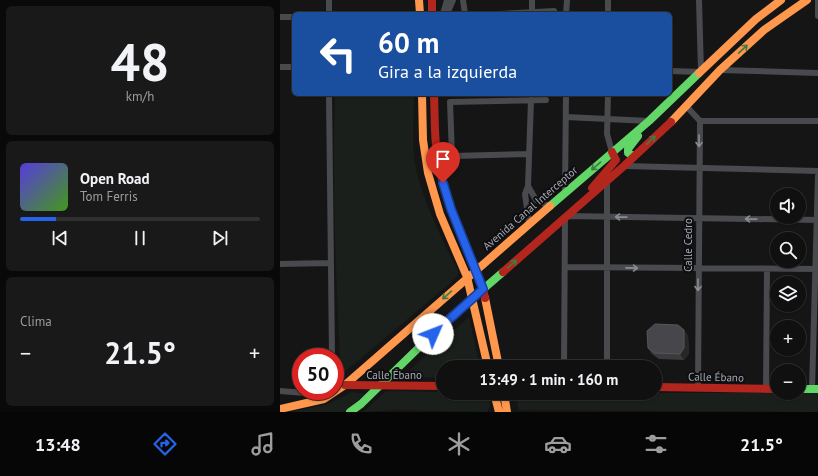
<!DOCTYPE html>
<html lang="es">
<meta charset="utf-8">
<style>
:root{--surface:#101010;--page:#191919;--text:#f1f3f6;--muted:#9c9d9f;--line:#303030;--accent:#2563eb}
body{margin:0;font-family:"PT Sans",sans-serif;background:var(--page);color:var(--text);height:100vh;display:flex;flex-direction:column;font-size:15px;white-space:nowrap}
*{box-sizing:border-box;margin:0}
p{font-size:13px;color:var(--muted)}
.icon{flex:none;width:22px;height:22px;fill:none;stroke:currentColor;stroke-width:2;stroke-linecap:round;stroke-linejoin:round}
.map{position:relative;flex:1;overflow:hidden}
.panel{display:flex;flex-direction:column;gap:6px;padding:6px;background:#090909;width:280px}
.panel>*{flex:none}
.top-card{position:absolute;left:12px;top:12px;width:380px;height:84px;border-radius:6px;box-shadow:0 1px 3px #0004,0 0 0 1px var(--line);background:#1a4fa0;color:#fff;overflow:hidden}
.controls{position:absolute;left:490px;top:188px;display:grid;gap:8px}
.controls a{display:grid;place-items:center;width:36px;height:36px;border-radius:50%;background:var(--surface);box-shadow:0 1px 3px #0004,0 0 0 1px var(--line);font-size:20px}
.speed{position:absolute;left:12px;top:348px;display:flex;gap:8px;font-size:20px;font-weight:700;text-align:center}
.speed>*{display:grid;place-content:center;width:52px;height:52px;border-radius:50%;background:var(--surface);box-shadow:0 1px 3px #0004,0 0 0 1px var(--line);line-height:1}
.speed .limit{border:6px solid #d22;background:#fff;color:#111}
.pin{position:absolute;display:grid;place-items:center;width:34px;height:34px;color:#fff;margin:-41px -17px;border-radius:50% 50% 50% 0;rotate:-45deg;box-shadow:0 0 4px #0007}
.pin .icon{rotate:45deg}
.me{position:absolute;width:44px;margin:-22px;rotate:46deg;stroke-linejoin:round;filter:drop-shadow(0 0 3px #0008)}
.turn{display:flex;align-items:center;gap:14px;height:84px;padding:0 20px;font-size:18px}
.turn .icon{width:52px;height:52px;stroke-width:2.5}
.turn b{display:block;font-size:28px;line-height:34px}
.big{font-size:30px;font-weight:600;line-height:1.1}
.panel .card{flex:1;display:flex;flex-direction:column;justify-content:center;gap:6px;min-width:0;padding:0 14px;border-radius:6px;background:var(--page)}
.panel .dial{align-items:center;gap:0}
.dial b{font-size:52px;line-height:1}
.song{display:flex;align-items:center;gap:12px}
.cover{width:48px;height:48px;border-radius:6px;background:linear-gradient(135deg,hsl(250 70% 55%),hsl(100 70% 35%))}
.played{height:4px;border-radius:2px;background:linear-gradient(90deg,var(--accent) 15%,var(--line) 15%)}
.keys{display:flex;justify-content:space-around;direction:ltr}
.heat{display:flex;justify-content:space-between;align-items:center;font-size:22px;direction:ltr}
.trip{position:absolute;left:156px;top:360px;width:226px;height:40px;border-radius:20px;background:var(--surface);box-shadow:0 1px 3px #0004,0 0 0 1px var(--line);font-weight:600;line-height:40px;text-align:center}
.tabs{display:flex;height:64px;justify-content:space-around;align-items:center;background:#060606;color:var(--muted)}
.tabs .icon{width:28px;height:28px}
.tabs .on{color:var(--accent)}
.tabs b{font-size:18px;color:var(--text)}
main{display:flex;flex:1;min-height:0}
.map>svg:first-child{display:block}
</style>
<main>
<section class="panel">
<div class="card dial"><b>48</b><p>km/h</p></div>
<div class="card">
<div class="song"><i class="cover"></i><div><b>Open Road</b><p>Tom Ferris</p></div></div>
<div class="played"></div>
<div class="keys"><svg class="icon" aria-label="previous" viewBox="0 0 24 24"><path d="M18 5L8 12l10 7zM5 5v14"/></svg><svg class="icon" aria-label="pause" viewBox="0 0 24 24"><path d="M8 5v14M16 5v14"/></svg><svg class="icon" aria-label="next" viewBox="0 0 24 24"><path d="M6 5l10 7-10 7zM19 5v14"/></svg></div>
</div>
<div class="card"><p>Clima</p>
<div class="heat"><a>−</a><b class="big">21.5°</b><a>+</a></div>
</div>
</section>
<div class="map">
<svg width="538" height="412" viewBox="0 0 538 412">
<rect width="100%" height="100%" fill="#151515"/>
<path fill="#1a1f1b" d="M55 94H134C134 115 132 137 134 158 138 191 163 242 179 272L177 277 168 285 61 375C56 281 52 188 55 94Z
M189 317 200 367H163V378L123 376Z
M111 391 205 393C210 399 212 405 207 412L115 410 83 412 105 392Z
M72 392 85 394 64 412H10L48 404Z
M235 393H538V412L239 410Z"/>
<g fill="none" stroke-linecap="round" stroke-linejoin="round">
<path stroke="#494a4e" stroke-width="6" d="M183 0 185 14
M252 0V12
M538 0V16
M49 14V0
M163 14 167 0
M167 14 173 0
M220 14 274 11
M286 14 287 0
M328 14V0
M0 17H14
M0 67H14
M440 70 538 73
M390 71 421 72 419 0
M49 94 52 357
M328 94 327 134 332 152
M407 107 420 121 418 388
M286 117 369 121
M420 121H538
M249 154 172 156 170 102 266 100
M344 166 538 171
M248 186 256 200 269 206
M285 192 286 94
M287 216 538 220
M249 223 245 194 248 186 251 100
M0 264 51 263
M285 267 538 269
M284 367 285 218
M327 367V180
M486 389 487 269
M532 389 538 176
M0 391 50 395"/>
<path stroke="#63d668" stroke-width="8" d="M354 156 348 153V149L358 136
M270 206 369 121 419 73
M519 389H538
M70 412 81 404 165 322 223 272"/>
<path stroke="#ff974d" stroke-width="8" d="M139 0 140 14
M419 73 476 19 501 0
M142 94 143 140 148 173 160 214 187 277 208 367
M391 122 440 70 484 30 527 0
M205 298 219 367
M214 393 219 412
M224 393 227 412
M0 409 44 399 65 385 270 206"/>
<path stroke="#b3261e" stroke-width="8" d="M152 0V14
M154 94C155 120 154 145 160 171 169 211 187 250 203 289L205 298
M312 188 336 160 332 152
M223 272 344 166 391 122
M65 385 163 386
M375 387 497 389"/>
</g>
<path fill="#3b3b3e" d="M404 330 408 336 409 354 404 360 379 359 372 354 368 348Z"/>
<path fill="#272728" d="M404 330 408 336 409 354 404 360 400 354Z"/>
<path fill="#47474b" stroke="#56575b" d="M375 324 398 325 404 330V348L400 354 375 353 368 348 367 331Z"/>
<defs><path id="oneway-shaft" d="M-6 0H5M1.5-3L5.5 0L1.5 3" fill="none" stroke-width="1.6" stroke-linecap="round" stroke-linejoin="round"/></defs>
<g stroke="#3d7c41">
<use href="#oneway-shaft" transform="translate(463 49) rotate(-43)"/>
<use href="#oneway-shaft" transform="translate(371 140) rotate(-43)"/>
<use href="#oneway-shaft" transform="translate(316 166) rotate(139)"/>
<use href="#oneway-shaft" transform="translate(232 264) rotate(-41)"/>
<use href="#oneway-shaft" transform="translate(167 295) rotate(139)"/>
</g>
<g stroke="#8b8d96">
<use href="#oneway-shaft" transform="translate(419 141) rotate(90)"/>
<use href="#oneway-shaft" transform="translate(341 217) rotate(-179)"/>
<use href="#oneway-shaft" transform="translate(471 219) rotate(-179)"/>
<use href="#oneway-shaft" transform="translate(352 268) rotate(1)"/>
<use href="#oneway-shaft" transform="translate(418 285) rotate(90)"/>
</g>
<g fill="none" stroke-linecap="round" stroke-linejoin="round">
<defs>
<path id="route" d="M153 334 203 289 171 209 163 183"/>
</defs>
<use href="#route" stroke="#184099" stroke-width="10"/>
<use href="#route" stroke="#2563eb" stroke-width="7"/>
</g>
<g text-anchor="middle" stroke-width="4" stroke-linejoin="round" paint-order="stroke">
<g font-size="11" fill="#a7aab5" stroke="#0f0f11">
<text transform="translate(250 208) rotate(-41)" y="4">Avenida Canal Interceptor</text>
<text transform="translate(408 245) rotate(-90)" y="4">Calle Cedro</text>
<text x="114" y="379">Calle Ébano</text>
<text transform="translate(436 377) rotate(1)" y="4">Calle Ébano</text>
</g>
</g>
</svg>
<div class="controls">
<a><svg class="icon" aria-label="sound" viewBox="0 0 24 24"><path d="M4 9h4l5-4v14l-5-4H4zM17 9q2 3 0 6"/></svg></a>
<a><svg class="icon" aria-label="search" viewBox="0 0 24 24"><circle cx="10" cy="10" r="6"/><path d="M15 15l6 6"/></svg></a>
<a><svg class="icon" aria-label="layers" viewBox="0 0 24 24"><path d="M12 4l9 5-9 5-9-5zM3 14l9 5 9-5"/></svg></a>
<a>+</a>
<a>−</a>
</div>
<div class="speed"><div class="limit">50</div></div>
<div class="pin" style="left:163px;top:183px;background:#d93025"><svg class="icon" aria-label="arrive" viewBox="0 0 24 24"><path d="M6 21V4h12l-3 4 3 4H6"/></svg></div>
<svg class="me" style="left:153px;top:334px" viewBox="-20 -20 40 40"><circle r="19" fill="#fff"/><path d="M0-13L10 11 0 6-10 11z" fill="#2563eb"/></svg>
<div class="trip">13:49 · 1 min · 160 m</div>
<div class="top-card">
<div class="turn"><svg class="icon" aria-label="left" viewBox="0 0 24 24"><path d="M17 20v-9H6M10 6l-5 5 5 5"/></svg><div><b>60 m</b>Gira a la izquierda</div></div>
</div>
</div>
</main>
<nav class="tabs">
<b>13:48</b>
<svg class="icon on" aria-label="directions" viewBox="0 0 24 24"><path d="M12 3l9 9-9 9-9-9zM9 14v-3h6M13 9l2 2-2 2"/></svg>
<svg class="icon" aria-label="music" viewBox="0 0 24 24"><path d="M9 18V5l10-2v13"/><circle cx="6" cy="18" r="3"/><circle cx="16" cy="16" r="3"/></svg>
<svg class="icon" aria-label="phone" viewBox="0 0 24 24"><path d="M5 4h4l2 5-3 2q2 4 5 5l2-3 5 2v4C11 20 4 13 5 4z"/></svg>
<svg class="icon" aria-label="climate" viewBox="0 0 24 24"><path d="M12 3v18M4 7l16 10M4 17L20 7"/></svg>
<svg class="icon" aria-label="car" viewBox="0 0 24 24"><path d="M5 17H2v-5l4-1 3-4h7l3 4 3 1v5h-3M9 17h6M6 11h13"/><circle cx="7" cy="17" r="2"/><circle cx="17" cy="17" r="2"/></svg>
<svg class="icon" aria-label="filters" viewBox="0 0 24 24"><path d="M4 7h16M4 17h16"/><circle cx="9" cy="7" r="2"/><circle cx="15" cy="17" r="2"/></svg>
<b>21.5°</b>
</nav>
